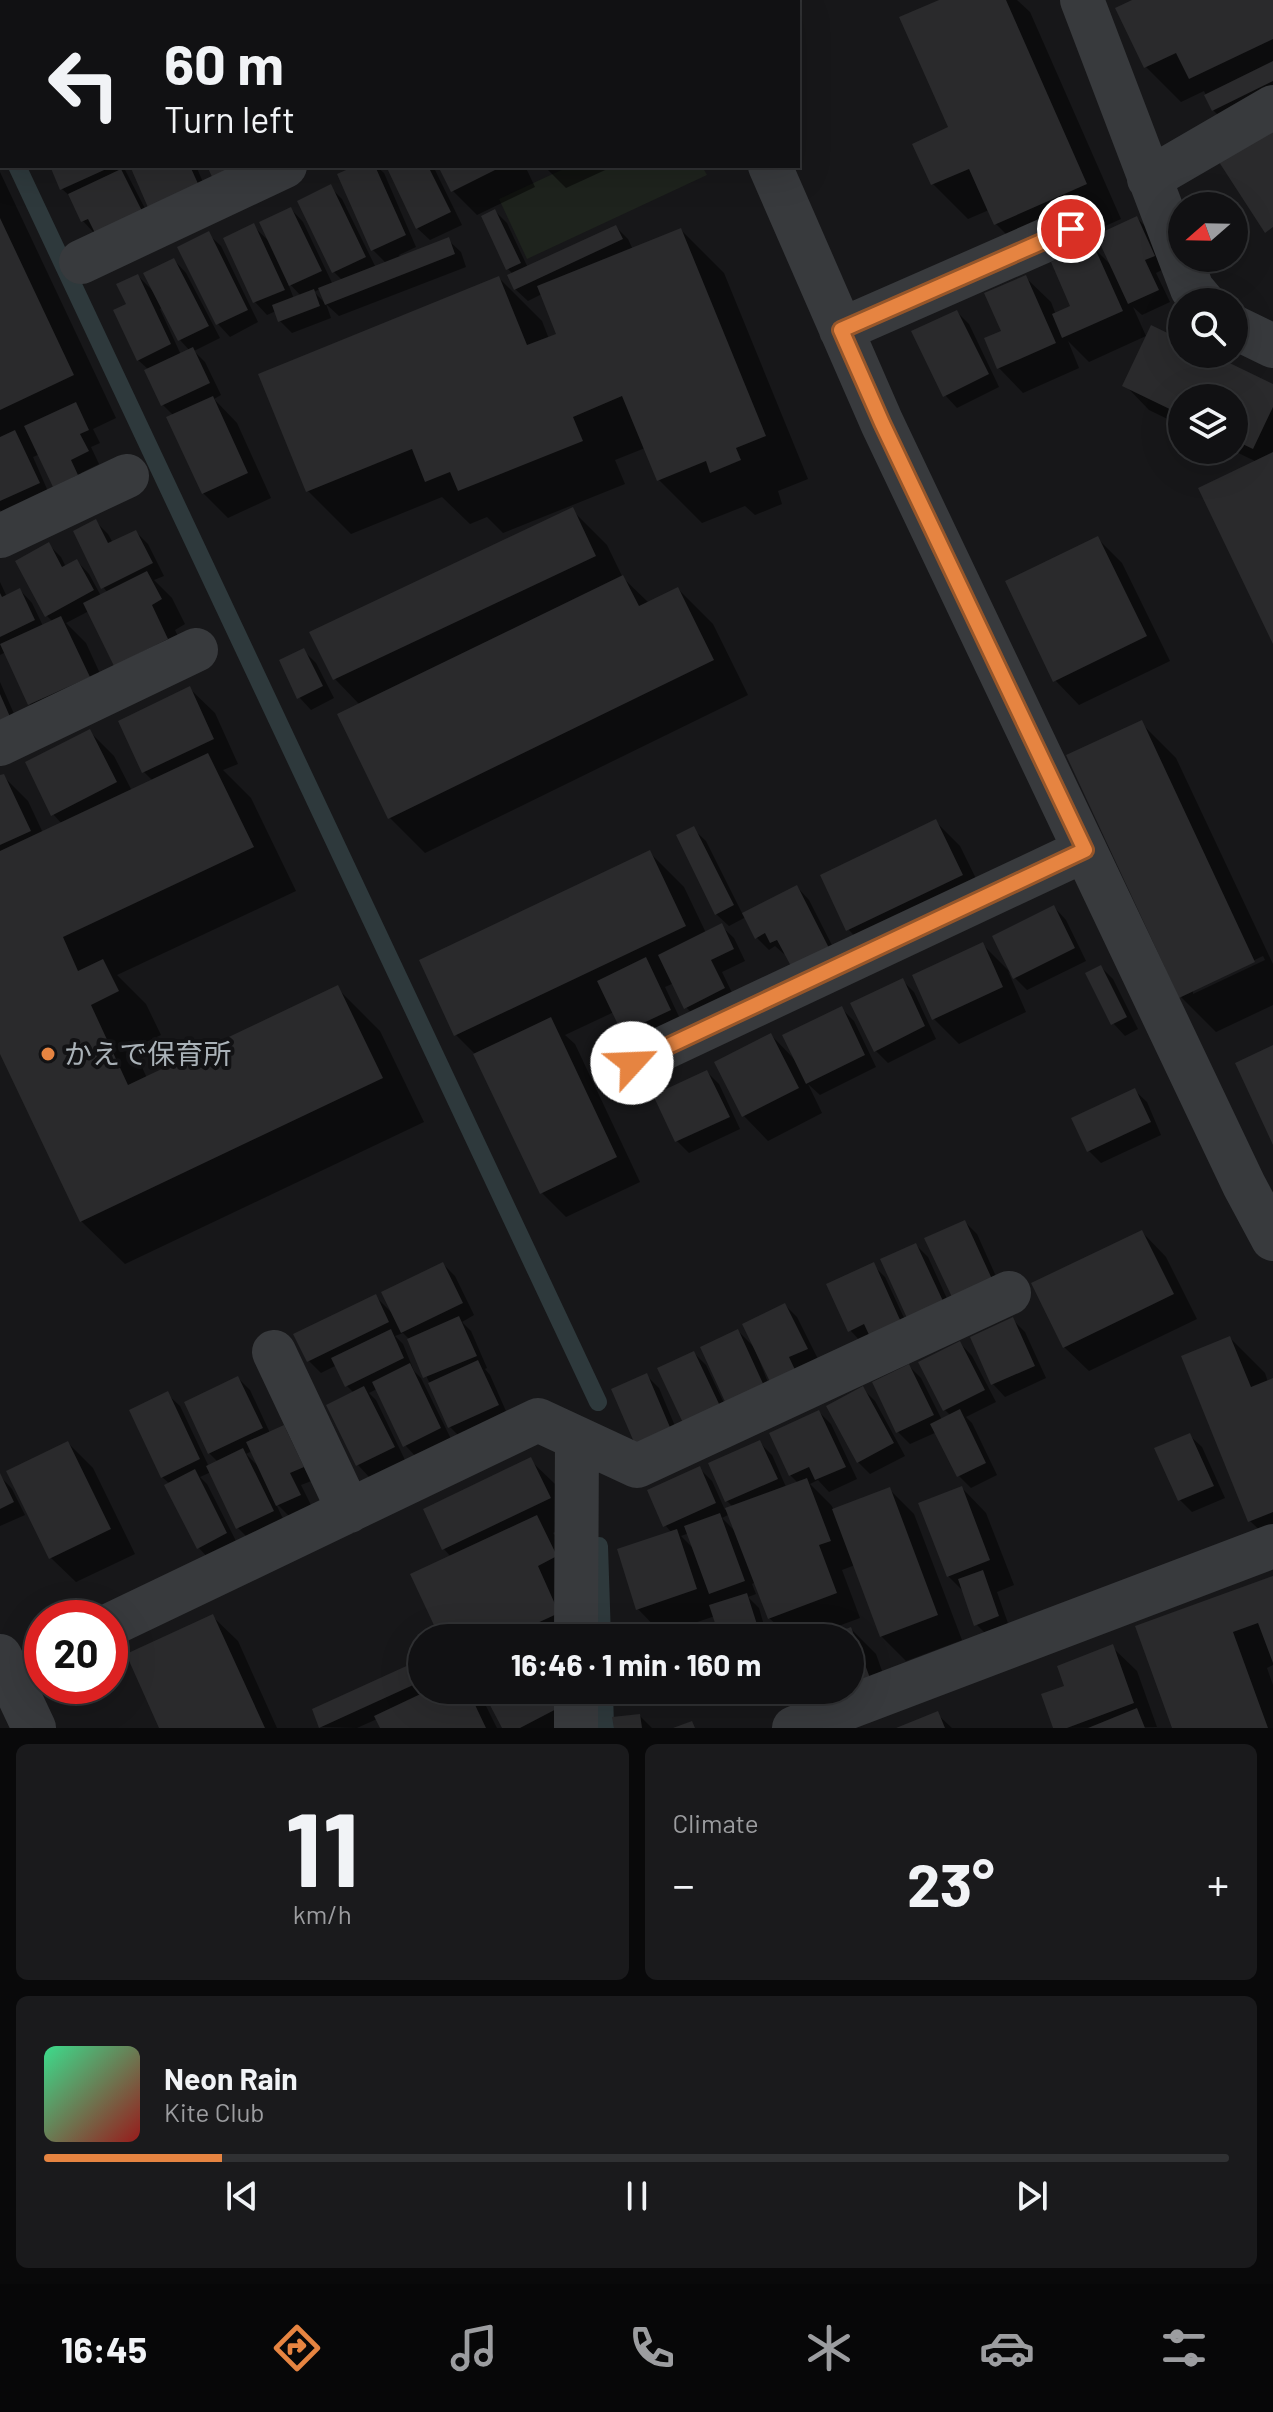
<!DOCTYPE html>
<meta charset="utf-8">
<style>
:root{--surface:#111113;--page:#1a1a1c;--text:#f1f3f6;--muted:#9c9da0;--line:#303133;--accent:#e68441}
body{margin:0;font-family:Barlow,"Noto Sans JP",sans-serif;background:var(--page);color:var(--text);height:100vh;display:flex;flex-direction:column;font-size:30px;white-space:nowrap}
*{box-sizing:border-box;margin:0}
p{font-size:26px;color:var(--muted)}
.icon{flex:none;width:44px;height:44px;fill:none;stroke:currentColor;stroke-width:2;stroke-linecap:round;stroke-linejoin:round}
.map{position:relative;height:1728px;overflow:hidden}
.drawer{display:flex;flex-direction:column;gap:16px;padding:16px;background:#09090a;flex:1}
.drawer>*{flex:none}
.banner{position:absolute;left:0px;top:0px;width:800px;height:168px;box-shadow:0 8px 32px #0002,0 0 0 2px var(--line);background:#111113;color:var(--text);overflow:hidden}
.needle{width:52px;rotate:250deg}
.fabs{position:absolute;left:1168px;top:192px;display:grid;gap:16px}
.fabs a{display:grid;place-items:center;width:80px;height:80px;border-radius:50%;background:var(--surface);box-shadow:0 8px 32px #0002,0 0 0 2px var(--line);font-size:40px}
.speed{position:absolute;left:24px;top:1600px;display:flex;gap:16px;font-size:40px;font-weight:700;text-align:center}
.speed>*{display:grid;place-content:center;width:104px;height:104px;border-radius:50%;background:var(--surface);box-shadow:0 8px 32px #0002,0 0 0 2px var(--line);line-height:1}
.speed .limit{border:12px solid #d22;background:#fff;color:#111}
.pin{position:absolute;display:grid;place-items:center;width:68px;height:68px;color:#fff;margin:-34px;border:4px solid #fff;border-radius:50%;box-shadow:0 2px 8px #0007}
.me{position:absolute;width:88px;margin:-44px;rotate:65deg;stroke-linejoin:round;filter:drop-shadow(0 0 6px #0008)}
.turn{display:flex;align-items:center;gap:28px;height:168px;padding:0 32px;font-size:36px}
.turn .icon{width:104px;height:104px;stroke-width:2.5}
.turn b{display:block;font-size:56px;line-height:68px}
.big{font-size:60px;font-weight:700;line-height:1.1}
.drawer .tile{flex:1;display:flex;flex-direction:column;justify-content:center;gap:12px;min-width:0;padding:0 28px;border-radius:12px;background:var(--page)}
.drawer .dial{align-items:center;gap:0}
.dial b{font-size:104px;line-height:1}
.song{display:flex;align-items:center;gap:24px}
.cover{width:96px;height:96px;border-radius:12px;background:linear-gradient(135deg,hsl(150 70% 55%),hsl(0 70% 35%))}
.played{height:8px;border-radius:4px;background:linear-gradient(90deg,var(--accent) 15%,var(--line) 15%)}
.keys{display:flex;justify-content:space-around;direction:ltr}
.heat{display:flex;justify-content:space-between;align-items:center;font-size:44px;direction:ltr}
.drawer .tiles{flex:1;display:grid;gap:16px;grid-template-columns:1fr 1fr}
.tile:last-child{grid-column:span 2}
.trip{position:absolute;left:408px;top:1624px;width:456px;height:80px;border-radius:40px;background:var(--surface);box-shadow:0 8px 32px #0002,0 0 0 2px var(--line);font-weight:700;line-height:80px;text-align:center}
.dock{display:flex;height:128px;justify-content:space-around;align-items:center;background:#070708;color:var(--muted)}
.dock .icon{width:56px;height:56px}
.dock .selected{color:var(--accent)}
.dock b{font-size:36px;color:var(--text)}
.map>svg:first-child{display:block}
</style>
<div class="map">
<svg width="1273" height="1728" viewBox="0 0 1273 1728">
<rect width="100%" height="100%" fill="#171719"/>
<path fill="#1e231d" d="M570 166H702L707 175 527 259 499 199Z"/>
<path fill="#0007" fill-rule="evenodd" d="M0 0H137L138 2H2V63Z
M145 0H183L184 2H146Z
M188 0H225L226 2H189Z
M231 0H259L254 2Z
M361 0H433L434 2H356Z
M441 0H548L549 2H442Z
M555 0H651L652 2H556Z
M944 0H1017L1030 12 1121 219 1031 259 996 224 989 210 968 219 933 184 915 145 951 128Z
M1137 0H1273V99L1225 122 1213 110 1204 91 1181 102 1146 67Z
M52 166H123L154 226 95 234 83 221 73 199 62 189Z
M132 166H196L211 201Z
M360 166H376L384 173 416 247 399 255 401 258 448 240 461 252 466 267 339 316 326 304 320 289 314 292 326 304 331 318 292 333 280 321 276 311 267 315 255 302 226 238 253 226 271 243 291 209 303 222 333 285 343 281 334 272 330 187 342 199 376 268 387 264 373 250ZM287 281 301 296 294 299Z
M388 166H433L462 225 430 240 417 228Z
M440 166H525L535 187 477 215 452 190Z
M544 166H614L566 188Z
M0 172 116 418 93 429 100 443 91 447 99 464 81 473 89 488 40 454 33 457 50 496 6 516 0 510Z
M495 211 507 223 528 268 616 227 628 239 633 250 681 230 724 273 808 479 778 491 782 504 755 515 745 506 702 523 659 480 645 448 615 460 625 484 503 533 487 517 470 524 442 497 351 534 307 490 499 278 542 321 549 339 559 335 542 294 528 301 515 289 514 275 508 269Z
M1137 218 1149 230 1166 268 1156 273 1170 302 1142 315 1133 307 1146 336 1089 362 1068 341 1079 368 1023 393 999 368 986 339 1004 332 1026 278 1051 302 1056 315 1073 307 1092 246 1111 265Z
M208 234 221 246 258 322 230 337 218 324 180 248Z
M174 260 186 273 220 338 194 351 205 362 221 395 214 399 237 423 271 498 228 518 203 493 174 416 163 405 147 371 149 370 138 360 129 305 138 276 154 292ZM163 307 180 340 190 351 181 355 160 309Z
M957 312 969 324 999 387 957 408 945 395Z
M1182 342V354H1206L1273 386V640L1257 462 1232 450H1234V398H1182V426L1149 410 1125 385Z
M572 510 607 545 623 578 649 603 678 589 713 624 748 695 425 853 390 818 360 705 335 679 312 632Z
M96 522 108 534 113 543 136 532 148 544 164 576 154 580 172 598 185 624 175 630 191 664 89 611 66 623 86 643 113 702 55 729 30 704 6 652 0 655V582L7 597 20 590 32 603 43 626 53 622 46 615 49 545 61 557 66 567 77 561 89 574 101 596 108 593 103 587Z
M1098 539 1122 563 1170 661 1079 705 1055 680Z
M304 651 316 663 334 698 311 710 299 697Z
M0 682 22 732 0 741Z
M190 689 215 713 238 764 223 770 251 798 296 891 117 975 146 1004 161 1035 133 1048 147 1078 337 988 380 1031 424 1122 125 1264 81 1221 0 1049V777L3 776 28 801 43 833 62 824 53 814 89 731 114 756 132 791 153 781 143 771Z
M1141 723 1176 758 1273 964V1005L1216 1032 1181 997ZM1263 956 1265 960 1193 994V989Z
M936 822 960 846 986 899 872 954 848 929Z
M693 829 706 841 743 915 797 887 809 900 840 961 784 954 775 946 769 950 756 937 746 917 729 926 716 914Z
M649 852 684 887 706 933 721 926 734 938 745 961 722 972 736 1001 698 1020 686 1007 674 983 665 987 682 1023 636 1044 624 1032 614 1012 565 1035 575 1044 640 1182 566 1217 542 1193 476 1055 456 1035 421 961Z
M1054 907 1066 920 1086 961 1027 990 1008 971 1026 1012 959 1044 934 1019 914 976 982 944 1012 974Z
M1101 967 1113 979 1138 1029 1125 1036 1113 1023Z
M902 980 914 992 936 1039 888 1063 875 1050Z
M842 1009 854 1021 876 1067 820 1095 808 1084 822 1113 768 1141 744 1116 771 1035 796 1061Z
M707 1072 719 1084 740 1129 689 1153 677 1141Z
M1134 1090 1147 1102 1161 1135 1101 1163 1089 1151Z
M965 1222 977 1234 1003 1292 927 1239Z
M1142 1232 1166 1257 1197 1319 1089 1371 1064 1347Z
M916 1245 928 1257 954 1314 921 1329Z
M443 1264 455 1276 474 1315 462 1322 471 1331 487 1368 485 1369 490 1375 509 1418 462 1439 450 1427 409 1339 403 1333 395 1336 403 1344 414 1371 421 1378 452 1441 417 1458 405 1445 377 1389 369 1393 376 1400 405 1460 370 1478 358 1465 329 1405 354 1393 347 1386 337 1365 321 1373 308 1360 376 1297 392 1313Z
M873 1265 885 1277 912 1335 862 1343 850 1330Z
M785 1305 797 1317 819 1361 786 1397Z
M1013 1320 1025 1332 1046 1378 1005 1397 993 1384 972 1338Z
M738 1331 754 1347 775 1400 741 1417Z
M1230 1338 1265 1373 1268 1382 1273 1380V1543L1250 1521Z
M960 1343 972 1356 996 1402 966 1417 972 1423 997 1475 971 1488 959 1476 937 1432 910 1444 898 1432 874 1383 909 1366 921 1378 942 1420 951 1416 944 1409Z
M694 1353 706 1365 732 1420 686 1424Z
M646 1375 659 1388 683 1445 639 1447Z
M238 1378 250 1390 270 1433 284 1427 296 1440 314 1480 301 1485 312 1507 290 1517 275 1502 285 1523 250 1540 238 1528 211 1472 200 1477 207 1484 238 1545 210 1560 198 1547 170 1484 162 1477 167 1394 180 1406 209 1467 218 1462 209 1453ZM252 1451 259 1467 246 1454Z
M863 1389 875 1401 905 1456 870 1474 858 1462Z
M819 1412 831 1424 857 1479 829 1492 818 1480 810 1484 831 1505 834 1510 889 1489 914 1514 962 1640 906 1661 881 1636 855 1565 842 1570 860 1618 806 1638H722L715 1616 662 1634 638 1609 672 1533 665 1525 700 1469 712 1481 725 1510 733 1507 727 1501 710 1464 760 1443 772 1455 786 1487 798 1483 790 1475ZM730 1514 737 1533 722 1518ZM689 1533 695 1550 681 1536ZM756 1582 769 1618 779 1627 766 1632 759 1608 748 1597 756 1594 752 1584Z
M1189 1435 1202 1447 1225 1498 1192 1512 1180 1500Z
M68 1443 93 1468 135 1554 76 1582 51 1558Z
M530 1460 555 1484 574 1523 553 1533 562 1542 582 1638H442L451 1557 444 1549Z
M0 1476 12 1489 25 1515 0 1526Z
M962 1488 986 1513 1014 1585 997 1592 1010 1629 989 1637 976 1624 964 1592 948 1576Z
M1273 1578V1665L1267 1668 1273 1685V1728H1174L1137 1628Z
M213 1617 238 1641 277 1728H161Z
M851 1629 876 1654 893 1702 789 1690H850V1638H828Z
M1112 1647 1137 1671 1157 1727 1055 1728 1067 1687Z
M413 1665 422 1674V1690H472L484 1702 497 1728H382L377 1719 357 1728 321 1727Z
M485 1690H568L586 1728H504Z
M937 1714 952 1728H900Z
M640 1716 652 1728H616Z"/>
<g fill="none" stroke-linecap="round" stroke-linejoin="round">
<path stroke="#2e393c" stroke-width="18" d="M0 130 2 134
M17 166 598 1402
M599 1546 602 1638
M604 1690 605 1728"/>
</g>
<path fill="#2a2a2c" d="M939 0H1006L1087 184 994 225 969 169 931 185 912 144 948 127 899 17Z
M1132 0H1273V39L1189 79 1176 53 1144 68 1115 8Z
M1273 61V81L1212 111 1204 95Z
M1273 127V227L1265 233 1219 162Z
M50 166H113L60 190Z
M130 166H190L200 188 150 212Z
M207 166H241L213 179Z
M355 166H375L406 235 371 251 337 174Z
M386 166H428L451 212 416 229Z
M438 166H503L451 192Z
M121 169 143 213 96 235 88 219 81 222 68 194Z
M331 184 366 257 332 273 297 201Z
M291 207 322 271 289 286 259 222Z
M495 209 521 263 506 270 481 216Z
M1137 216 1155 256 1145 260 1159 290 1128 304 1096 235Z
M0 218 74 375 0 410Z
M254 223 285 290 253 303 223 238Z
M616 225 623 239 514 290 507 275Z
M681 228 766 436 736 448 741 460 710 473 706 461 657 481 622 396 573 417 583 441 458 491 450 472 425 482 412 449 306 492 258 374 499 276 527 345 556 334 537 286Z
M209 231 248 310 216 325 177 247Z
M449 237 455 254 325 305 318 288Z
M1093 244 1123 311 1062 338 1052 314 1070 306 1051 262Z
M174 258 209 326 178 341 143 273Z
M138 274 171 344 137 361 113 310 126 304 116 284Z
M1026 275 1056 343 997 369 984 338 1001 331 984 293Z
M314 289 320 306 278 322 272 305Z
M957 310 989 374 943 397 911 331Z
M1151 325 1182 340V354H1211L1273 384V407L1253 449 1234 440V398H1182V415L1122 386Z
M193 347 210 383 161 406 144 370Z
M213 396 248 473 202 494 166 417Z
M76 402 89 430 80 434 89 451 71 460 78 475 53 487 24 426Z
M15 430 40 483 0 501V437Z
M1273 452V644L1198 488Z
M573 507 596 556 333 680 309 632Z
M96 519 108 543 136 530 153 563 101 589 73 531Z
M1098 536 1147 636 1053 682 1005 581Z
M49 542 62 567 77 559 94 590 45 617 15 561Z
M147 571 162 599 152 605 168 639 114 666 83 603Z
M623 575 639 606 678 587 714 660 388 819 337 714Z
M20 588 35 620 0 637V593L2 597Z
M61 616 90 677 28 705 0 644Z
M304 648 323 686 297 699 279 660Z
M190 686 214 739 142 773 118 721Z
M0 694 11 719 0 724Z
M1142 720 1255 962 1179 998 1066 755Z
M90 729 117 782 51 816 25 762Z
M208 753 254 847 63 937 78 971 103 959 119 991 91 1005 128 1085 338 985 383 1078 80 1222 0 1054V851Z
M4 774 31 831 0 845V775Z
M936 819 963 875 846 931 820 875Z
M694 826 734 905 715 915 676 835Z
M650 850 686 926 454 1036 419 960Z
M797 885 829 948 792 968 777 940 770 943 765 933 755 939 742 913Z
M1054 905 1075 948 1013 979 992 936Z
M722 923 734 949 711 960 725 988 684 1009 658 955Z
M983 942 1003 987 932 1020 912 975Z
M646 957 671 1010 622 1033 597 981Z
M1101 965 1127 1017 1111 1025 1085 973Z
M903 978 925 1026 874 1052 850 1003Z
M842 1006 865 1055 806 1084 782 1035Z
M551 1017 617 1157 540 1194 473 1054Z
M771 1033 799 1088 742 1117 714 1062Z
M1273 1045V1145L1235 1063Z
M707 1070 730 1117 675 1142 653 1095Z
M1135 1088 1151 1122 1087 1152 1071 1118Z
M965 1220 992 1279 952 1297 924 1238Z
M1142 1230 1174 1294 1063 1348 1031 1283Z
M916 1243 943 1301 907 1318 880 1259Z
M443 1262 463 1303 401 1333 381 1292Z
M874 1262 901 1322 870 1337 864 1324 848 1332 826 1284Z
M376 1294 389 1322 307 1362 293 1334Z
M785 1303 808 1349 789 1357 797 1374 772 1386 742 1324Z
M459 1316 477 1356 423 1378 407 1339Z
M1013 1317 1035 1366 991 1385 970 1337Z
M391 1329 404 1358 345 1387 331 1358Z
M738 1329 765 1388 727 1406 700 1347Z
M1230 1336 1251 1387 1273 1378V1512L1248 1522 1181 1356Z
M960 1341 985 1390 943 1411 918 1362Z
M694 1351 721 1408 684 1425 657 1368Z
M478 1360 499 1405 448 1428 428 1383Z
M410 1363 441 1428 403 1447 372 1382Z
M909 1364 934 1415 896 1433 872 1382Z
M647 1373 672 1432 637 1449 611 1389Z
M238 1376 263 1428 208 1454 184 1402Z
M364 1386 395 1447 356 1466 326 1405Z
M863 1386 894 1443 857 1463 826 1406Z
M168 1391 200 1459 161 1478 129 1410Z
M960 1409 986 1463 957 1477 930 1424Z
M819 1410 846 1467 815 1480 809 1467 789 1476 769 1433Z
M284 1425 304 1467 290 1473 301 1495 276 1506 246 1442Z
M1190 1433 1214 1486 1178 1501 1154 1448Z
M760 1440 778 1479 725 1502 708 1463Z
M68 1441 111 1529 49 1559 6 1471Z
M243 1448 274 1511 236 1529 206 1466Z
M531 1457 551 1498 442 1550 423 1509Z
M700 1466 716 1503 663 1527 647 1490Z
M195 1469 227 1533 197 1549 164 1485Z
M0 1473 14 1502 0 1509Z
M807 1478 831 1541 819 1545 837 1593 768 1619 725 1508Z
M962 1486 990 1560 947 1577 918 1503Z
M890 1487 938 1615 880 1637 832 1509Z
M720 1513 745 1581 709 1594 684 1526Z
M537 1515 557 1556 538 1566 559 1613 505 1638H440L410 1574Z
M677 1529 697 1589 636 1610 617 1549Z
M983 1570 999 1616 974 1626 958 1579Z
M1273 1576V1663L1258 1623 1233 1632 1268 1728H1172L1135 1626Z
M747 1593 761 1637 720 1638 709 1605Z
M213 1614 265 1728H159L126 1654Z
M781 1624 786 1638H768L765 1630Z
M851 1627 870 1678 850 1685V1638H823Z
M1113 1644 1134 1703 1067 1728H1053L1041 1694 1064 1686 1057 1666Z
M413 1663 422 1681 319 1728 312 1709Z
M429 1690H468L486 1728H380L374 1716Z
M482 1690H557L564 1705 520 1728H502Z
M786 1690H835L792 1706Z
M1137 1708 1145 1728H1088Z
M938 1711 945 1728H896Z
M640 1714 642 1728H614L612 1717Z
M692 1721 695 1728H673Z"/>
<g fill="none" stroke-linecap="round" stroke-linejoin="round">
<path stroke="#383a3d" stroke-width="44" d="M699 0 700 2
M1082 0 1192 289 1203 302
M281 2 285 0
M637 2 642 0
M770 166 882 423 1244 1185 1273 1239
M1149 179 1273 107
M81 262 285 166
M1234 327 1273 346
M841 330 1071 229
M0 536 127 476
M0 744 196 650
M632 1063 1085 850
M274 1352 349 1511
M110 1625 538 1420 637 1466 1009 1293
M576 1638 577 1439
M0 1656 34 1728
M576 1728V1690
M794 1728 1273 1546"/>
</g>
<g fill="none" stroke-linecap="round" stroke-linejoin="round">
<defs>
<path id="route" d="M632 1063 1085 850 882 423 841 330 1071 229"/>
</defs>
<use href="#route" stroke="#96562a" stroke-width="20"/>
<use href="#route" stroke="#e68441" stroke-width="14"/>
</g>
<circle fill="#e68441" stroke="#121214" stroke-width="3" cx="48" cy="1054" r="8"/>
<g text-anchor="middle" stroke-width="8" stroke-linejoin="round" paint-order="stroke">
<g font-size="28" fill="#aab2b8" stroke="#121214" text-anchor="start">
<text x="64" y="1064">かえで保育所</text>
</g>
</g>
</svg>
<div class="fabs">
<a><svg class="needle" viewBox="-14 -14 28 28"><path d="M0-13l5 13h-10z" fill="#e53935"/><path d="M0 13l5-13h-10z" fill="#9c9da0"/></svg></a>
<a><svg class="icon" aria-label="search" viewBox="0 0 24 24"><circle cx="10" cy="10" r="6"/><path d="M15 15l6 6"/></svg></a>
<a><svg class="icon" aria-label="layers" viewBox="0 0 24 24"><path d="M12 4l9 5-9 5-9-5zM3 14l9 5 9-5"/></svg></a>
</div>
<div class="speed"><div class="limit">20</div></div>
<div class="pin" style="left:1071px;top:229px;background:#d93025"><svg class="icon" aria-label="arrive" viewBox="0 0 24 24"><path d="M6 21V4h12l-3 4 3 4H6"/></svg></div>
<svg class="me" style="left:632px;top:1063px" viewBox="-20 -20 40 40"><circle r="19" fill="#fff"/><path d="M0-13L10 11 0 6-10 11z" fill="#e68441"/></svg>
<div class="trip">16:46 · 1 min · 160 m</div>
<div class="banner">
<div class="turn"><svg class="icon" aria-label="left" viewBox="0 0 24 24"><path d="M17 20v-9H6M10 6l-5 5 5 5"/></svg><div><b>60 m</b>Turn left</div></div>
</div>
</div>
<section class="drawer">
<div class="tiles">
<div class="tile dial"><b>11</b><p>km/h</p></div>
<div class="tile"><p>Climate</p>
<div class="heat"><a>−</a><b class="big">23°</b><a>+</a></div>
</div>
<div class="tile">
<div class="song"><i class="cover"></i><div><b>Neon Rain</b><p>Kite Club</p></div></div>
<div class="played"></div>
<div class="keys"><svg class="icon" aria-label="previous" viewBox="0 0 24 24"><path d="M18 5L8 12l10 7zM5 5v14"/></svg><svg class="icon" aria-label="pause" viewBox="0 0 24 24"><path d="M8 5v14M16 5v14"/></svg><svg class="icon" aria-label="next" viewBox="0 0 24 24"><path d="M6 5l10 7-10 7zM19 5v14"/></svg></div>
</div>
</div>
</section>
<nav class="dock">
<b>16:45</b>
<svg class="icon selected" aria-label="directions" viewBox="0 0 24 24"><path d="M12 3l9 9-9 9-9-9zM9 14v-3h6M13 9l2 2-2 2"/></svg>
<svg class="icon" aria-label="music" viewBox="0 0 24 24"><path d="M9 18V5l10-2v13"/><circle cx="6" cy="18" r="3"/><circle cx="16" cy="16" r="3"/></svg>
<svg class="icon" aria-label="phone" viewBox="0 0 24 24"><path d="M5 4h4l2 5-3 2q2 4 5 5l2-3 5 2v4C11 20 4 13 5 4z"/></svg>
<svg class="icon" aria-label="climate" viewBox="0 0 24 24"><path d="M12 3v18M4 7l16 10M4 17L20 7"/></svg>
<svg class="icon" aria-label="car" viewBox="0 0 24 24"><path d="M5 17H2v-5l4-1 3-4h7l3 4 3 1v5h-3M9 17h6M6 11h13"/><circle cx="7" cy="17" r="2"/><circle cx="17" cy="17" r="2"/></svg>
<svg class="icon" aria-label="filters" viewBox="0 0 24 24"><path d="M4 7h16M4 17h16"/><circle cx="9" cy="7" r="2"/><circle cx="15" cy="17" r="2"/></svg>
</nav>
